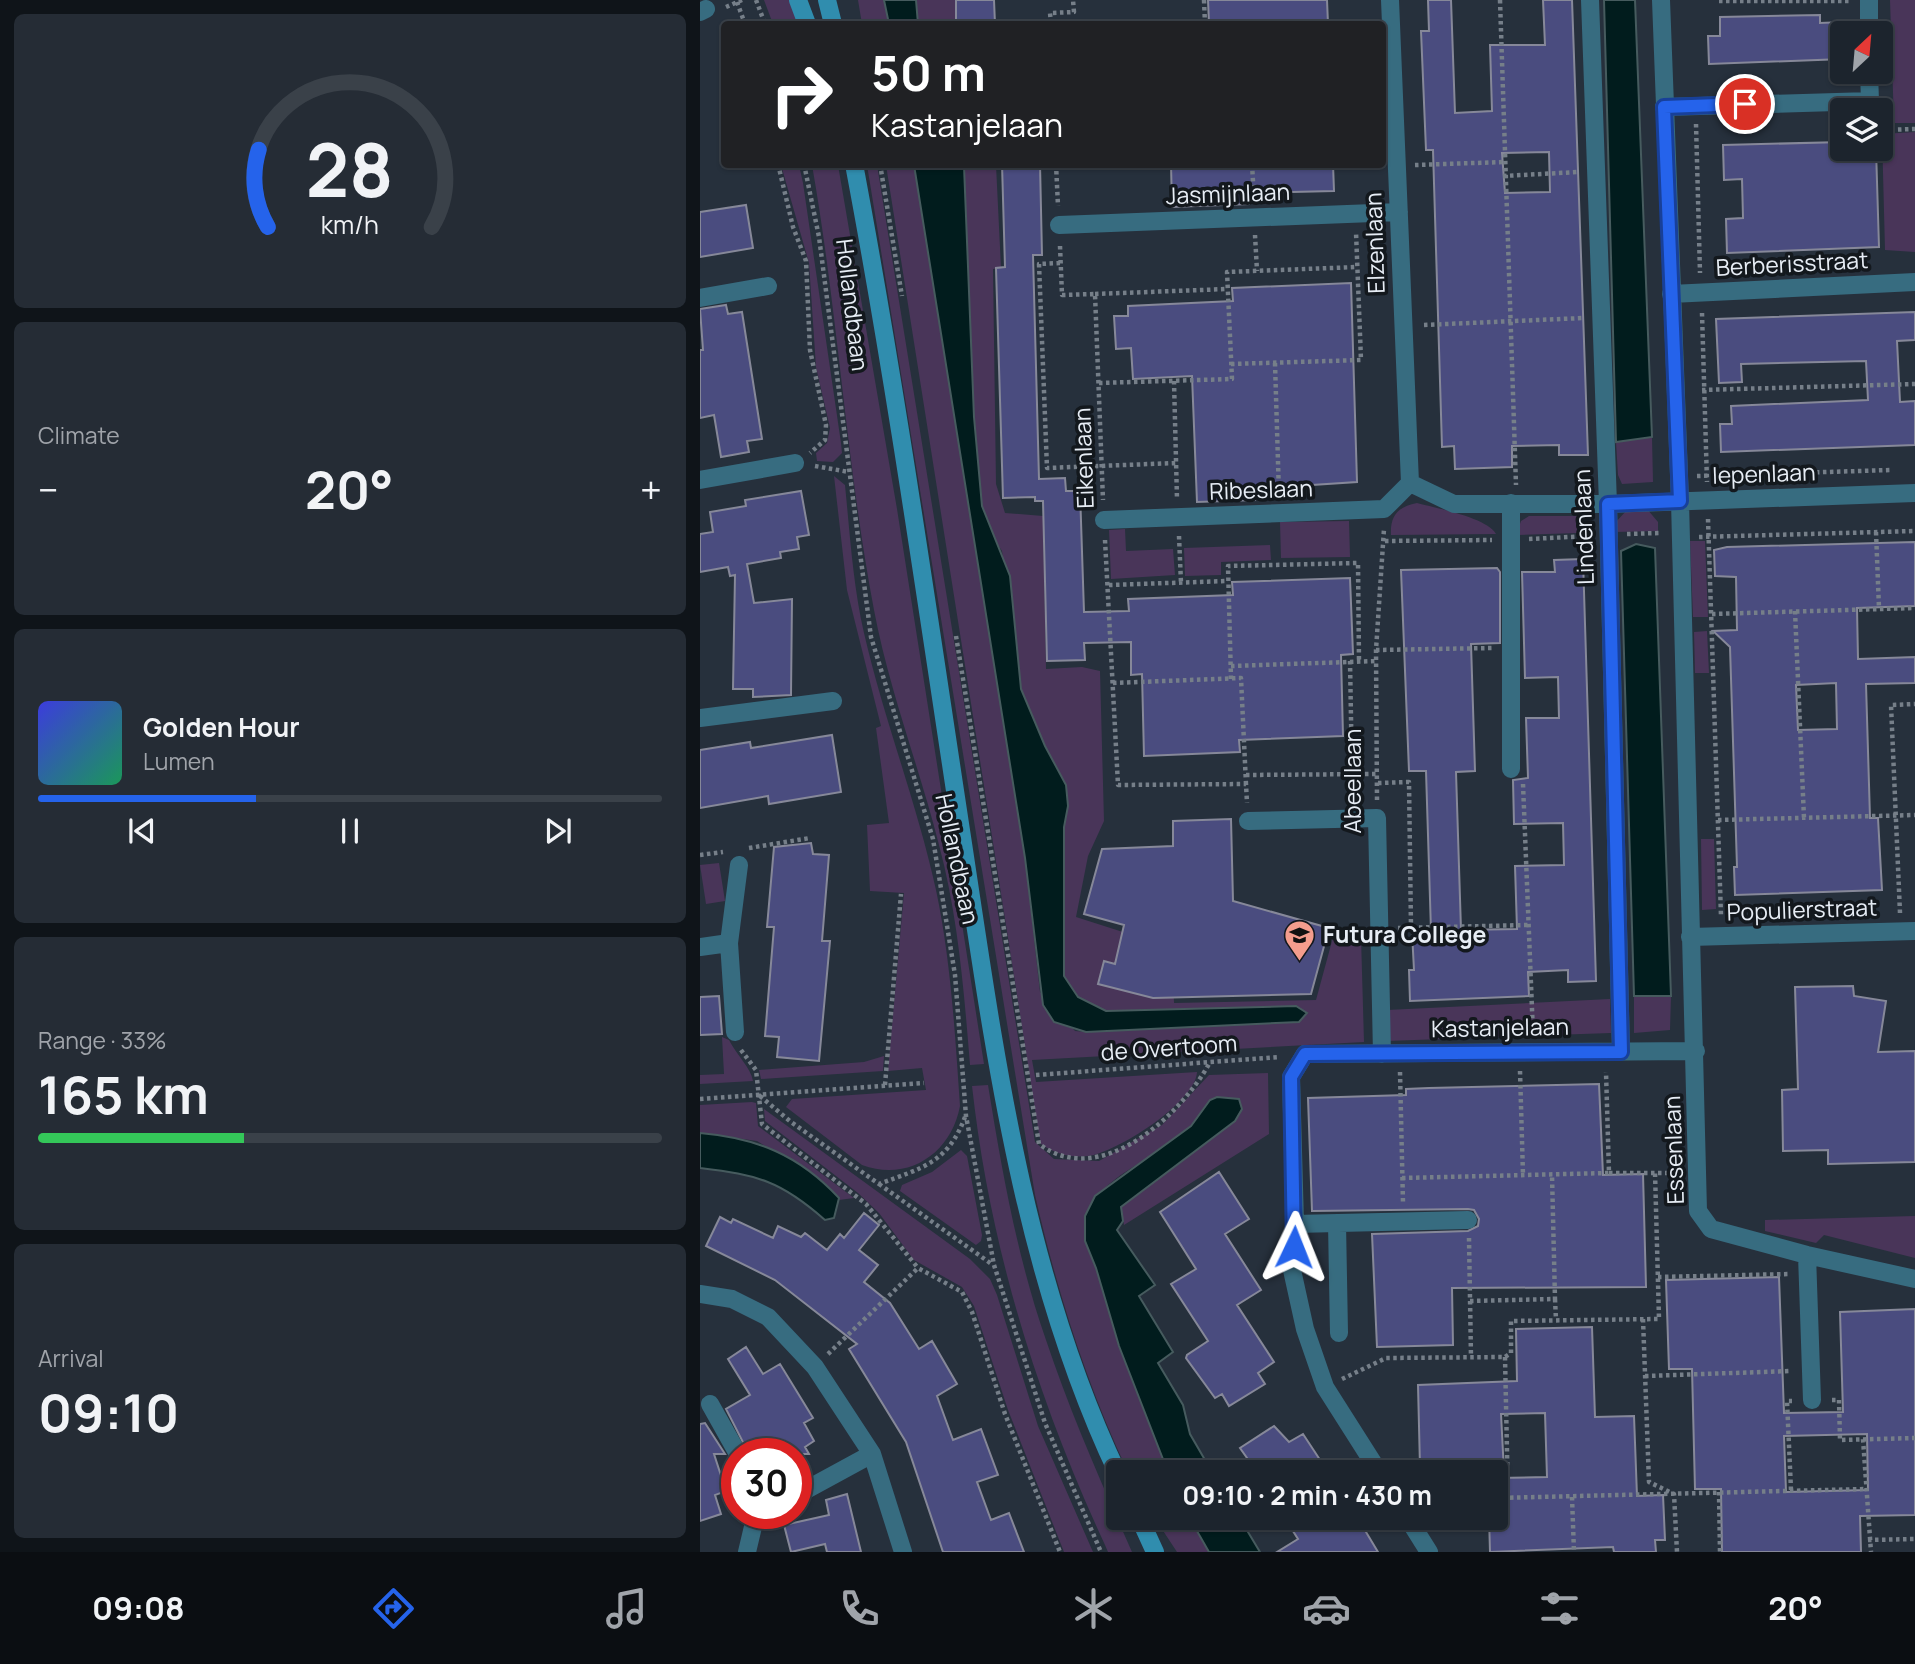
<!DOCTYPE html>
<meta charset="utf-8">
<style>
:root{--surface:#1c242d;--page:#252c35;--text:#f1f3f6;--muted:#a0a4aa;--line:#3a4149;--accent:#2563eb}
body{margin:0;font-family:Manrope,sans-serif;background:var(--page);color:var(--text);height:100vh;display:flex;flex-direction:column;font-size:26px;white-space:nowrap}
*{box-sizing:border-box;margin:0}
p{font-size:23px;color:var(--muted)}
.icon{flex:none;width:38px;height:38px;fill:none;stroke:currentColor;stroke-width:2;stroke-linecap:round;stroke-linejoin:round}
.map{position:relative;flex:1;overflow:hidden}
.panel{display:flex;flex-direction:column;gap:14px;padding:14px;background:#0f1419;width:700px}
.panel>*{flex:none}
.guide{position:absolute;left:21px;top:21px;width:665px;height:147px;border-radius:7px;box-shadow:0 2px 5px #0004,0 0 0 2px var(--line);background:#202124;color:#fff;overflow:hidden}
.needle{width:46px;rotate:26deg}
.buttons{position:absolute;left:1130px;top:21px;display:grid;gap:14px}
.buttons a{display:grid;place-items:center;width:63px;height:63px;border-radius:7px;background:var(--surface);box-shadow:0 2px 5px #0004,0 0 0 2px var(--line);font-size:35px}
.speed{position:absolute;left:21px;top:1438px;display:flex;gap:14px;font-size:35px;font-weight:700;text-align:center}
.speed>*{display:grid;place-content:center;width:91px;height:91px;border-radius:50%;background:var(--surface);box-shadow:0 2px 5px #0004,0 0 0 2px var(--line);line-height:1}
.speed .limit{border:10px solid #d22;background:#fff;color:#111}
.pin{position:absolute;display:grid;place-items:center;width:60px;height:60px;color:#fff;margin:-30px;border:4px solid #fff;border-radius:50%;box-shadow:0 2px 7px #0007}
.me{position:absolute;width:77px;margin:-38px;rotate:2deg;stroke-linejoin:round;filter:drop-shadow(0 0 5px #0008)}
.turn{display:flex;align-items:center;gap:24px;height:147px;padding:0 35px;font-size:32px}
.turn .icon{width:91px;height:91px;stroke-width:2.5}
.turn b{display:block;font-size:49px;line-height:60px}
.big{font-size:52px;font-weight:700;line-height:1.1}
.panel .tile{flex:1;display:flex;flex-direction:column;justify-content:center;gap:10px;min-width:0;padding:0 24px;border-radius:10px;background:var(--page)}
.panel .dial{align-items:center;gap:0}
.dial svg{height:182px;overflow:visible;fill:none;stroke:var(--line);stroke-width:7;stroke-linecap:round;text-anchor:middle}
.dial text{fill:var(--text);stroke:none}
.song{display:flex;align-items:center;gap:21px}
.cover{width:84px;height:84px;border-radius:10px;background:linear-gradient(135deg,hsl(240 70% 55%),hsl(150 70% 35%))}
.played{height:7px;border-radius:4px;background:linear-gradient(90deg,var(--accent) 35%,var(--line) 35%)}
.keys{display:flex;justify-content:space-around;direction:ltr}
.heat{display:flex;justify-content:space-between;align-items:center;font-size:38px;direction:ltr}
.charge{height:10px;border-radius:5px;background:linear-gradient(90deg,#34c759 33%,var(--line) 0)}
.trip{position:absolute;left:406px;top:1460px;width:402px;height:70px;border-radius:7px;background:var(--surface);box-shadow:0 2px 5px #0004,0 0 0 2px var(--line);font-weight:700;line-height:70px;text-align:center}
.menu{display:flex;height:112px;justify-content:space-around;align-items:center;background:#0b0e12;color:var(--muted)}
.menu .icon{width:49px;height:49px}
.menu .selected{color:var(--accent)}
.menu b{font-size:32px;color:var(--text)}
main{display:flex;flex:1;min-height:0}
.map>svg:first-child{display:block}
</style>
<main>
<section class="panel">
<div class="tile dial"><svg viewBox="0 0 100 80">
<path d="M14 69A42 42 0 1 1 86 69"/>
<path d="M14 69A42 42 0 0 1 10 35" stroke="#2563eb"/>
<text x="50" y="56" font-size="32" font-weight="700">28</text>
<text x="50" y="72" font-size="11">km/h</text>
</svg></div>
<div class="tile"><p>Climate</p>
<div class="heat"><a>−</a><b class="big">20°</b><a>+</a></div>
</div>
<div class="tile">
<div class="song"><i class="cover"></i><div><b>Golden Hour</b><p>Lumen</p></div></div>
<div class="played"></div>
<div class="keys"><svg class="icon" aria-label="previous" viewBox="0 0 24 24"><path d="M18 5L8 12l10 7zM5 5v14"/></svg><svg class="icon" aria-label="pause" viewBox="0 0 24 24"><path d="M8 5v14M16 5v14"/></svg><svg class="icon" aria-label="next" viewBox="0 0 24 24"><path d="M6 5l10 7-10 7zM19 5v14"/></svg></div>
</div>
<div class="tile"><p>Range · 33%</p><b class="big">165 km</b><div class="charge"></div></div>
<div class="tile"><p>Arrival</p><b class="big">09:10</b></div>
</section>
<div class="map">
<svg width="1215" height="1552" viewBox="0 0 1215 1552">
<rect width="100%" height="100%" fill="#26303c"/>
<path fill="#493559" d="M64 0H92L100 24H73Z
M158 0H184L189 24H162Z
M216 0H255V24H218Z
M1190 0H1215V123H1194Z
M1215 132V252L1185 250 1182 134Z
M81 165H99L103 183 141 443 142 453 133 462 117 461 116 453 127 443 130 428 116 367 109 263Z
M112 165H138L197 509 284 1064 270 1065C264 991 258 916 239 845 219 766 189 690 174 610 146 463 138 312 112 165Z
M167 165H177L335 1142 354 1159 399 1161 462 1125 509 1075 568 1073 569 1134 424 1225 421 1207 535 1121 510 1100C504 1108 498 1119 491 1126 445 1172 354 1185 396 1268L419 1346 468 1472H428C386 1383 357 1291 335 1195Z
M186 165H214L325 858 340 992 375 1031 386 1032 475 1027 601 1007 406 1011 378 997 364 976V827L368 806 366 786 345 746 320 689 302 551 290 533 282 506 274 417 263 165H296L301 268 293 269 296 484 305 513 343 516 346 669 382 667 400 671 404 821 388 856 376 917 426 933 473 976 474 1003 616 1000 635 930 661 937 664 1042 332 1060 336 1082 497 1072C496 1102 416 1153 388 1156 371 1158 355 1154 341 1144L339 1134Z
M952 437 953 482 922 484 918 475 916 442Z
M134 476 145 485C150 535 153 585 164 633 184 720 217 803 236 890 251 961 255 1034 260 1106 251 1154 208 1182 162 1165L86 1107 92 1099 226 1090 222 1068 188 1071 204 893 170 891 167 825 189 823 176 728 181 726 147 590Z
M717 503C736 508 788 518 796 534L691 535C690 515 698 507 717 503Z
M947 509 958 522V531L914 532V524L927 510Z
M829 516H877L878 533 816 535 821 521Z
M649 521 650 557 581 558 580 522Z
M425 529 426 551 473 549 475 575 411 579 409 530Z
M990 541H1005L1008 617H993Z
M570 545 571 560 521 562V575L485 576 484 548Z
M1007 631 1009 673H995L994 632Z
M1001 839H1014L1016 909 1002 910Z
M19 863 25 901 6 904 0 865Z
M934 996H971L970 1030 934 1033Z
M910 999 911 1033 687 1041V1010Z
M22 1037 29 1040C36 1054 51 1068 53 1081L0 1084V1075L24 1074Z
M184 1056 183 1071 61 1079 59 1070 164 1062Z
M288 1085C302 1171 317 1257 346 1340 370 1412 401 1482 432 1552H408L405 1545C337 1398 290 1248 272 1086Z
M52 1102 56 1103 58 1126 154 1198 139 1200 125 1183 57 1141 0 1133V1105Z
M64 1109 270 1259 290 1279 297 1295 338 1426 393 1552H364L308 1410 274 1306 262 1287 214 1260 179 1213 158 1193 65 1121Z
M261 1150 267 1156 282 1235 281 1241 276 1245 200 1191 202 1185 232 1172Z
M1215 1216V1258L1124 1235 1116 1243 1065 1231V1220Z
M454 1517H489L509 1552H477Z"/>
<path fill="#011c1d" stroke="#465b5e" stroke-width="2" d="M184 0H216L218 24H189Z
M904 0H935L952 437 916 442Z
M214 165 264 166 274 417 282 506 310 576 321 689 345 746 366 785 368 806 364 827V976L378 997 406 1011 596 1006 607 1013 599 1022 386 1032 354 1022 343 1005 325 858Z
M936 544 955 548 971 996H934L921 551Z
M517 1097 539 1099 542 1109 535 1121 421 1207 423 1221 417 1230 455 1285 439 1296 473 1352 458 1363 483 1405 490 1434 512 1472H468L419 1346 396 1268 385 1241V1216L395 1196 491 1126 510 1100Z
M0 1133C57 1138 99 1155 139 1198L134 1218 125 1220C81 1181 58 1175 0 1168Z
M489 1517H539L560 1552H509Z"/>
<path fill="#4a4c7f" stroke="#868899" stroke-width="2" fill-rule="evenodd" d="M256 0H294L295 24H256Z
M508 0H627L628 24H509Z
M728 0H751L755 113 792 111 790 45H845L843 0H872L888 455H859V445L812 446V467L755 469 754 446 742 447 733 150H726L721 31H729ZM849 152 850 192 805 193 802 153Z
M1120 15V23L1143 22V59L1009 64 1008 36H1020V17Z
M1143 142V149H1176L1179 247 1027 253 1026 219 1043 218 1042 179 1024 180 1023 145Z
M302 164H340L342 255H333L339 479 365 478 366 491H380L384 612 429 611 428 599 533 595 532 582 650 578 653 654 641 655 643 736 539 740 540 752 444 756 442 674 431 675V642L384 643 385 660 347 661 343 501H335V497L303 498 296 268 305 267Z
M471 164H633L634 191 549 193V204L472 207Z
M46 205 53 248 0 257V212Z
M651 283 657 482 568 488V494L555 495V500L497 502 492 376 433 379 431 348 416 349 414 316H428V306L533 301 532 288Z
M26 305 28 314 42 312 62 439 47 441 49 452 21 457 14 415 0 418V350H3L0 309Z
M1215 312V340L1197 341 1200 402 1215 401V445L1021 452 1020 424H1032L1031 406 1168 400 1166 361 1041 364 1042 382 1019 383 1016 319Z
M101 491 109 535 97 537 99 549 80 552 81 558 47 564 54 603 92 599 91 695 53 697V689H33L35 575 30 576 28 567 0 572V534L13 532 10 512 46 506 45 500Z
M1215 542V606L1157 608 1158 659 1215 657V683L1166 684 1170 818H1178L1182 890 1035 895 1034 867H1037L1030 647 1013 631 1037 630 1036 577 1015 576 1014 550 1027 547ZM1136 683 1137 729 1098 730 1096 685Z
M883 559 896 981 868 982V970L828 972 829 996 710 1001 709 970H714L712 932 731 931 726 771H709L701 570 797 568 800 572V643L771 644 775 771 756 772 761 930 817 929 815 866 864 865 863 823 814 824 813 780 828 778 826 718H859L858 677 825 678 822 572H855L854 560Z
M132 735 141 792 69 804 68 796 0 808V750L50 742 51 748Z
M531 819 533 901 629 928 611 994 453 998 398 984 404 961 415 964 424 925 384 914 402 849 473 846V821Z
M111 843 113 854 129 855 122 941H130L119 1061 77 1057 79 1037 65 1036 74 927H67L74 847Z
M1153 986 1154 996 1186 1001 1178 1052 1215 1051V1162L1128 1164V1150L1083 1151 1082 1090 1098 1089 1095 987Z
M19 996 22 1034 0 1035V997Z
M899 1084 903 1175 943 1174 946 1287 752 1288 753 1345 677 1347 672 1234 768 1231 778 1226 779 1219 774 1210 768 1209 612 1211 608 1098 706 1095V1089L729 1088Z
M519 1172 549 1219 525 1234 561 1290 537 1305 574 1362 558 1373 565 1384 529 1406 522 1394 515 1398 486 1358 487 1355 508 1341 471 1284 496 1269 460 1212Z
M164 1213 179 1225 159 1250 178 1265 164 1282 190 1303 219 1349 232 1341 257 1384 237 1396 253 1440 281 1429 298 1475 277 1482 291 1520 309 1513 324 1552H243L206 1442 149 1349 157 1344 75 1280 6 1246 20 1217 31 1223 33 1219 73 1238 78 1226 101 1237 105 1233 127 1250 140 1234 144 1238Z
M1079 1277 1084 1413 1143 1412 1140 1312 1215 1309V1515L1160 1516 1161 1552H1022L1021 1489H995L992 1369H969L966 1280ZM1167 1434 1168 1490 1086 1492 1084 1436Z
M892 1327 895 1417 934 1416 937 1496 963 1495 965 1540H955L956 1552H914L913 1547 790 1552 789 1517H796V1478L847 1477 845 1413 801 1414 804 1472H730L729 1466 720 1467 718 1385 817 1381 816 1329Z
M46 1347 63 1374 80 1364 113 1418 104 1423 114 1441 105 1447 109 1454H49L26 1409 50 1395 28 1359Z
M5 1423 25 1454H14L26 1491 15 1495 21 1514 0 1521V1424Z
M574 1426 589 1442 603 1434 628 1472H524L547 1458 540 1448Z
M147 1494 161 1552H127L125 1544 91 1552 84 1525 129 1515 126 1500Z
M584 1517H657L678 1552H577L598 1539Z"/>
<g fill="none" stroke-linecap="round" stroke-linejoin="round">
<path stroke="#767f89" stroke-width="4.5" stroke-dasharray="3.5 3.5" stroke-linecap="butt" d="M56 0 65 24
M504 0 505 24
M800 0 816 485
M1019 1H1151
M37 2 45 24
M26 7 42 0
M351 24 350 13 374 12 373 0
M1186 113 1187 130 1215 129
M996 124 1000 273
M78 164 93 227 106 261 110 350 126 425 125 440 110 453
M104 164 119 237 171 637 233 839 255 975 266 1116 294 1265 345 1423 401 1552
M180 164 202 296
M356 164 358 206
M552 164 554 199
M715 165 804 162
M803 176 878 172
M555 235 557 271
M360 246 362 295 395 294 403 500
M360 263 339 264 347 468 476 463
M395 294 527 289
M1002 313 1007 482
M724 325 883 318
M575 363 579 495
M531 364 661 360 656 232
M474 381 477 499
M399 383 532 379 527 272 657 267
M1002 390 1215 384
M115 466 149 472
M997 476 1191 470
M1008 519 1021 916
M1176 532 1179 608
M927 534 960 533
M479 536 481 583
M999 537 1215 531
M829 539 890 536
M405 540 418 785 546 784 547 803
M685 541 792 540
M409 585 528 581
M1095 611 1104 818
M1012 614 1215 608
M256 636 339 1144C400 1190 480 1116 509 1064
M676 650 793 648
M650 661 652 774
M531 666 677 661
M531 679 528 566 658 563 659 661
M413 683 541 678 546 784
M546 775 677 774
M678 783 709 782 711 928
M823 784 833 1034
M677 800 676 650 684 529
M1018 820 1215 815
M49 848 110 838
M0 855 23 852
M1200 913 1191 705 1215 704
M698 928 829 925
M41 1050 56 1070 62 1124 166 1204 218 1268
M820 1071 823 1175
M700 1072 703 1203
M336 1075 579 1057
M185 1085 201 894
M60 1096 91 1122 179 1184C222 1168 248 1163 265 1117
M0 1099 224 1083
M909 1173H978
M702 1178 909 1173 906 1072
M179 1184 293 1265
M769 1238 771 1357
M958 1277 1090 1274
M855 1299 856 1320
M770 1301 855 1299 852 1175
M943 1319 949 1482 974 1494 977 1552
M128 1354 218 1268 262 1292 272 1312 305 1414 360 1552
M805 1357 808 1498
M945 1376 1091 1371
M642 1379 686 1358 805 1357 811 1353V1321L959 1319 955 1172
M1132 1400H1139L1140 1440 1215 1438
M1163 1439 1171 1552
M1091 1490 1087 1401H1092
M1019 1492 1020 1552
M872 1497 874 1552
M796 1498 1166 1489
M1168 1540 1215 1539"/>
<path stroke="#376c80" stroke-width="18" d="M690 0 710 483
M890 0 908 504 921 1052
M961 0 980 501 998 1211 1011 1229 1107 1255 1215 1279
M1169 0V33
M0 12 6 9
M964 107 1170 101 1169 72
M359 225 699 212
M971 294 1215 282
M0 298 68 286
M0 480 95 463
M710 483 754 504H908L1215 493
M811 503V769
M404 520 684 509 710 483
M0 718 133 701
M548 821 677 818 682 1054
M990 937 1215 931
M0 947 29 943
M35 1032 29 943 39 865
M637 1223 639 1333
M595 1224 768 1220
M1107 1255 1112 1400
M0 1294 32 1299 68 1317 115 1367 172 1454 203 1552
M10 1404 38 1454
M679 1472 625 1387 605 1329 592 1270 595 1224 591 1077 605 1054 996 1051
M96 1492 104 1491 172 1454
M707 1517 729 1552
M47 1552 56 1514"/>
<path stroke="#308dae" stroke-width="18" d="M98 0 107 24
M127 0 133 24
M154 164C197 392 229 621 264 850 296 1063 325 1278 418 1474
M439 1517 455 1552"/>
</g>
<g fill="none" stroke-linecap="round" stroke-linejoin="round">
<defs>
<path id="route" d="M594 1247 591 1077 605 1054 921 1052 908 504 980 501 964 107 1045 104"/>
</defs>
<use href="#route" stroke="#184099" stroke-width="18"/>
<use href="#route" stroke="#2563eb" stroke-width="12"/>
</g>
<defs>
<symbol id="school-pin" viewBox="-11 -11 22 30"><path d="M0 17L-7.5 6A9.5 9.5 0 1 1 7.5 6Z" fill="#f49d8d" stroke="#13181d"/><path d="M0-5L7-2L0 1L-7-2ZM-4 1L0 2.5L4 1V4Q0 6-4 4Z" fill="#111"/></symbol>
</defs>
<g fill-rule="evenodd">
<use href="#school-pin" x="582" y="918" width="35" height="47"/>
</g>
<g text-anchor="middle" stroke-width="7" stroke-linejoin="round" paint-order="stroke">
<g font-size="23" fill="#e7edf5" stroke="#13181d">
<text transform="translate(528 194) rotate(-2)" y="8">Jasmijnlaan</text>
<text transform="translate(675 243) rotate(-92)" y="8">Elzenlaan</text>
<text transform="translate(1092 264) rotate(-3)" y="8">Berberisstraat</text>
<text transform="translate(152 305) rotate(83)" y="8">Hollandbaan</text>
<text transform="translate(384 458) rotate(-92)" y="8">Eikenlaan</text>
<text transform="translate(1064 474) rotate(-2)" y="8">Iepenlaan</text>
<text transform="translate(561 490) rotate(-2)" y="8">Ribeslaan</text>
<text transform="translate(884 527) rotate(-92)" y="8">Lindenlaan</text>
<text transform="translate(653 781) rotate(-90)" y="8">Abeellaan</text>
<text transform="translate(257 859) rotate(78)" y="8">Hollandbaan</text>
<text transform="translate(1102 910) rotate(-2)" y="8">Populierstraat</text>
<text transform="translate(800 1028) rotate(-1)" y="8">Kastanjelaan</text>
<text transform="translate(469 1048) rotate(-4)" y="8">de Overtoom</text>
<text transform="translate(974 1150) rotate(-92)" y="8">Essenlaan</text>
</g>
<g font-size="23" font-weight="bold" fill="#e7edf5" stroke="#13181d" text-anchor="start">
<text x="623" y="943">Futura College</text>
</g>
</g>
</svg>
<div class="buttons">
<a><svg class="needle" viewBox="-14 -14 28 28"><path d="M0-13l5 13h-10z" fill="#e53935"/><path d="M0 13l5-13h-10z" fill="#a0a4aa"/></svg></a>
<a><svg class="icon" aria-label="layers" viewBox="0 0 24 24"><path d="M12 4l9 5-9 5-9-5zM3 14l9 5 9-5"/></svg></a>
</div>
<div class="speed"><div class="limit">30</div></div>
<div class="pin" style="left:1045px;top:104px;background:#d93025"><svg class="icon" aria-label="arrive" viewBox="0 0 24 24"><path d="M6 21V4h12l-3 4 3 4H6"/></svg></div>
<svg class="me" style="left:594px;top:1247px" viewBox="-20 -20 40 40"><path d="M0-17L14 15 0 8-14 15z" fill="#2563eb" stroke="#fff" stroke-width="4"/></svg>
<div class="trip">09:10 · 2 min · 430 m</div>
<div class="guide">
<div class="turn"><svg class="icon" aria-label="right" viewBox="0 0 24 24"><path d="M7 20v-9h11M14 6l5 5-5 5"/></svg><div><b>50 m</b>Kastanjelaan</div></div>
</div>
</div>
</main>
<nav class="menu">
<b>09:08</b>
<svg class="icon selected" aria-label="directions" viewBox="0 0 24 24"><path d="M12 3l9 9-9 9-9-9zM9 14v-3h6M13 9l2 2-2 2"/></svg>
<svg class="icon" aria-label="music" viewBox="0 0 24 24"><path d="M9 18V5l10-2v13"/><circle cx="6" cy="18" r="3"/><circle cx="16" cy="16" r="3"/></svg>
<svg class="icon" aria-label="phone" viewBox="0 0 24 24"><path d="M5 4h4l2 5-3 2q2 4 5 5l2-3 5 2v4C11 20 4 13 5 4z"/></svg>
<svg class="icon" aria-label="climate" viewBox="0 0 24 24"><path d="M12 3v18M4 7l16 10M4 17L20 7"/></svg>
<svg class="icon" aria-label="car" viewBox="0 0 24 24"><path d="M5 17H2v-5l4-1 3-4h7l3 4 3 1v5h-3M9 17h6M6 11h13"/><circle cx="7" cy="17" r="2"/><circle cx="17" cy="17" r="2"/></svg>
<svg class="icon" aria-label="filters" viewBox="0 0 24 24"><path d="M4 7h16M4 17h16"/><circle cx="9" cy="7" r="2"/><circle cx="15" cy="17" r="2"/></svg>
<b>20°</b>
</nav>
